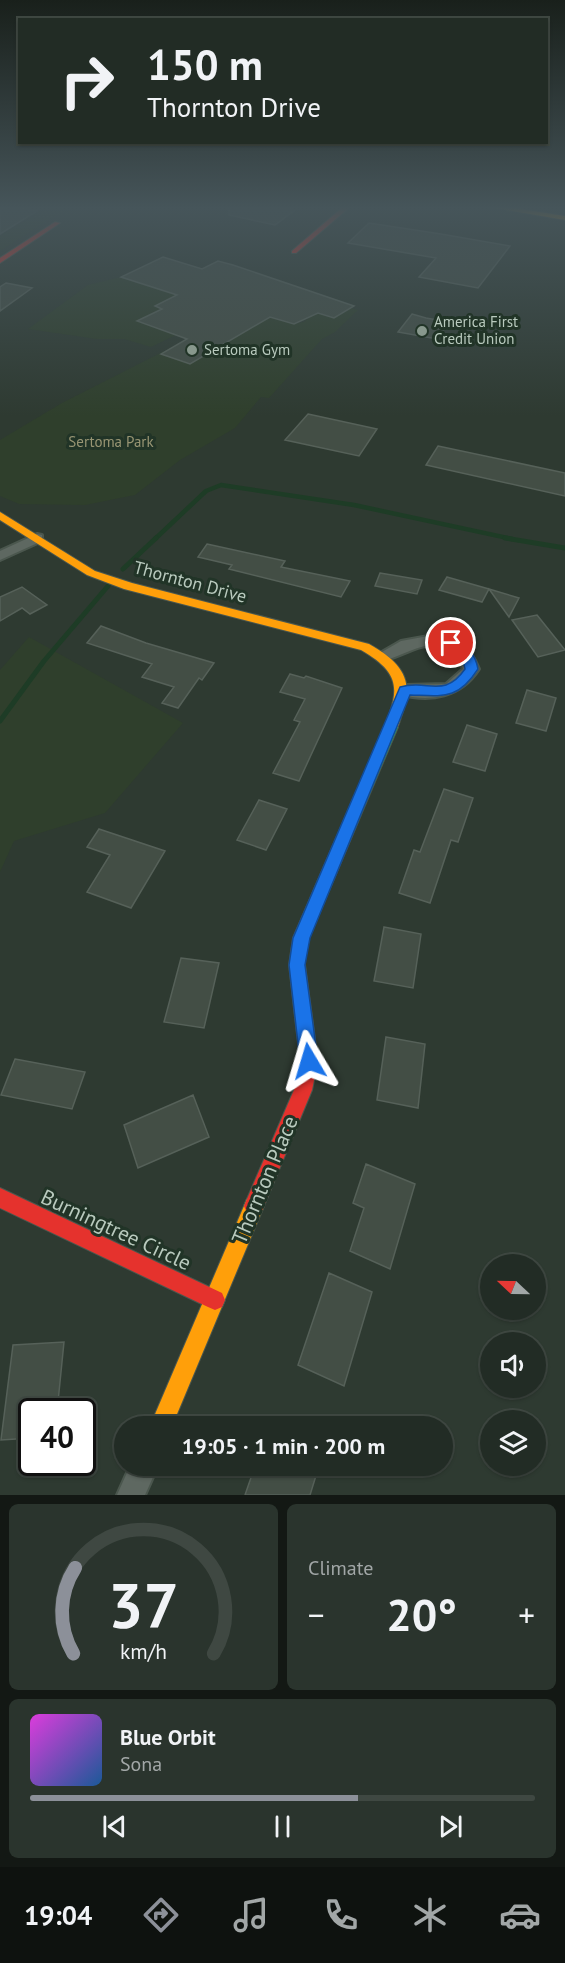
<!DOCTYPE html>
<meta charset="utf-8">
<style>
:root{--surface:#222c25;--page:#2a342d;--text:#f1f3f6;--muted:#a2a7a7;--line:#3f4842;--accent:#8c9099}
body{margin:0;font-family:"PT Sans",sans-serif;background:var(--page);color:var(--text);height:100vh;display:flex;flex-direction:column;font-size:22px;white-space:nowrap}
*{box-sizing:border-box;margin:0}
p{font-size:20px;color:var(--muted)}
.icon{flex:none;width:33px;height:33px;fill:none;stroke:currentColor;stroke-width:2;stroke-linecap:round;stroke-linejoin:round}
.map{position:relative;height:1495px;overflow:hidden}
.sheet{display:flex;flex-direction:column;gap:9px;padding:9px;background:#131814;flex:1}
.sheet>*{flex:none}
.hud{position:absolute;left:18px;top:18px;width:530px;height:126px;border-radius:0px;box-shadow:0 2px 4px #0004,0 0 0 2px var(--line);background:#222c25;color:var(--text);overflow:hidden}
.needle{width:39px;rotate:292deg}
.tools{position:absolute;left:480px;top:1254px;display:grid;gap:12px}
.tools a{display:grid;place-items:center;width:66px;height:66px;border-radius:50%;background:var(--surface);box-shadow:0 2px 4px #0004,0 0 0 2px var(--line);font-size:30px}
.speed{position:absolute;left:18px;top:1398px;display:flex;gap:12px;font-size:30px;font-weight:700;text-align:center}
.speed>*{display:grid;place-content:center;width:78px;height:78px;border-radius:50%;background:var(--surface);box-shadow:0 2px 4px #0004,0 0 0 2px var(--line);line-height:1}
.speed .limit{border:3px solid #111;border-radius:9px;background:#fff;color:#111}
.pin{position:absolute;display:grid;place-items:center;width:51px;height:51px;color:#fff;margin:-26px;border:3px solid #fff;border-radius:50%;box-shadow:0 2px 6px #0007}
.me{position:absolute;width:66px;margin:-33px;rotate:353deg;stroke-linejoin:round;filter:drop-shadow(0 0 4px #0008)}
.turn{display:flex;align-items:center;gap:21px;height:126px;padding:0 30px;font-size:27px}
.turn .icon{width:78px;height:78px;stroke-width:2.5}
.turn b{display:block;font-size:42px;line-height:51px}
.big{font-size:45px;font-weight:700;line-height:1.1}
.sheet .widget{flex:1;display:flex;flex-direction:column;justify-content:center;gap:9px;min-width:0;padding:0 21px;border-radius:9px;background:var(--page)}
.sheet .dial{align-items:center;gap:0}
.dial svg{height:156px;overflow:visible;fill:none;stroke:var(--line);stroke-width:7;stroke-linecap:round;text-anchor:middle}
.dial text{fill:var(--text);stroke:none}
.song{display:flex;align-items:center;gap:18px}
.cover{width:72px;height:72px;border-radius:9px;background:linear-gradient(135deg,hsl(300 70% 55%),hsl(210 70% 35%))}
.played{height:6px;border-radius:3px;background:linear-gradient(90deg,var(--accent) 65%,var(--line) 65%)}
.keys{display:flex;justify-content:space-around;direction:ltr}
.heat{display:flex;justify-content:space-between;align-items:center;font-size:33px;direction:ltr}
.sheet .tiles{flex:1;display:grid;gap:9px;grid-template-columns:1fr 1fr}
.widget:last-child{grid-column:span 2}
.trip{position:absolute;left:114px;top:1416px;width:339px;height:60px;border-radius:30px;background:var(--surface);box-shadow:0 2px 4px #0004,0 0 0 2px var(--line);font-weight:700;line-height:60px;text-align:center}
.dock{display:flex;height:96px;justify-content:space-around;align-items:center;background:#0e120f;color:var(--muted)}
.dock .icon{width:42px;height:42px}
.dock .active{color:var(--accent)}
.dock b{font-size:27px;color:var(--text)}
.map>svg:first-child{display:block}
</style>
<div class="map">
<svg width="565" height="1495" viewBox="0 0 565 1495">
<rect width="100%" height="100%" fill="#2e3a31"/>
<path fill="#2f3f2c" d="M50 206H70L0 251V236Z
M121 277 177 295 156 306 162 309 138 321 176 335 151 347 124 339H97L28 329 88 285Z
M351 308 358 310 335 332 322 339 269 398 261 397 235 428 180 460 135 495 85 505 19 504 0 496V440L62 403 194 336 225 346 232 339 270 317 294 324 304 322 315 312 334 318Z
M29 637 183 723 105 813 14 841 0 872V670Z"/>
<g fill="none" stroke-linecap="round" stroke-linejoin="round">
<path stroke="#1e3c26" stroke-width="4.5" d="M155 539 206 491 221 485 354 505 512 539"/>
<path stroke="#1e3c26" stroke-width="5" d="M505 538 565 548
M123 569 156 538
M0 721 44 661 108 586"/>
</g>
<path fill="#434e45" stroke="#566159" stroke-width="1.5" d="M0 206H6L37 211 0 234Z
M229 206H278L295 210 275 225 229 215Z
M369 223 441 234 510 246 478 288 419 277 436 258 348 243Z
M163 257 202 269 218 261 233 265 354 306 334 318 318 313 294 324 270 317 190 364 161 354 187 339 137 321 162 309 155 306 177 295 121 277Z
M6 283 32 288 0 311V287Z
M412 314 426 318 449 322 437 339 398 332Z
M308 414 377 429 359 456 285 440Z
M438 446 565 473V496L426 465Z
M207 544 285 561 281 567 350 581 341 597 229 569 232 565 198 557Z
M380 573 422 580 417 594 375 586Z
M447 577 489 589 519 598 509 617 489 589 482 602 439 590Z
M22 587 47 605 30 614 22 608 0 621V597Z
M537 615 565 650 538 657 512 620Z
M101 626 146 643 214 663 202 680 199 678 178 708 162 703 174 687 142 677 152 664 87 643Z
M290 674 304 678 306 676 342 688 299 781 273 773 300 722 294 720 305 699 280 692Z
M527 690 556 698 546 731 516 723Z
M467 725 497 734 485 771 453 762Z
M444 789 473 798 458 842 451 840 430 903 399 893 414 850 420 852Z
M259 800 287 809 266 850 237 840Z
M99 829 165 851 131 908 87 892 110 855 87 847Z
M384 927 421 934 413 988 374 981Z
M181 958 219 963 204 1028 164 1022Z
M386 1037 425 1044 418 1108 377 1100Z
M15 1059 85 1072 72 1109 1 1095Z
M193 1095 209 1137 138 1168 124 1125Z
M366 1164 415 1184 390 1269 350 1251 364 1208 353 1203Z
M329 1273 372 1292 344 1386 298 1365Z
M64 1342 57 1412H32V1438L1 1440 13 1345Z
M255 1466H319L310 1495H245Z"/>
<g fill="none" stroke-linecap="round" stroke-linejoin="round">
<defs>
<path id="street" d="M37 534 42 535V541L0 560V551Z
M434 635C458 638 470 646 479 669 461 697 431 703 399 694L397 690 405 685 446 684 463 669C448 624 412 653 383 661L375 656 401 641Z
M130 1466H158L145 1495H117Z"/>
<path id="fast" d="M391 722 398 727 309 938 303 970 297 972 291 970 289 965 293 938 384 727Z"/>
<path id="slow" d="M483 206H501L565 216V220Z
M0 512 95 571 132 583 369 644C401 662 416 680 401 717 399 724 398 730 391 732L384 727C401 688 399 672 361 650L124 589 87 575 0 520Z
M254 1196 261 1199 264 1206 172 1426H150L247 1199Z"/>
<path id="jam" d="M344 206H351L296 253H292V251Z
M55 222 60 223 0 263V258Z
M297 958 303 960 305 965 318 1061 312 1090 261 1213 254 1216 247 1213 244 1206 294 1090 300 1061 289 965 291 960Z
M0 1188 222 1293 225 1300 222 1307 215 1310 208 1307 0 1208Z"/>
</defs>
<use href="#street" stroke="#4b574e" stroke-width="4"/>
<use href="#fast" stroke="#4b574e" stroke-width="2"/>
<use href="#slow" stroke="#4b574e" stroke-width="2"/>
<use href="#jam" stroke="#4b574e" stroke-width="2"/>
<use href="#street" fill="#5e6861" fill-rule="evenodd"/>
<use href="#fast" fill="#30b455" fill-rule="evenodd"/>
<use href="#slow" fill="#ff9f0a" fill-rule="evenodd"/>
<use href="#jam" fill="#e5322d" fill-rule="evenodd"/>
</g>
<linearGradient id="sky" x2="0" y2="1"><stop stop-color="#19201b"/><stop offset="0.5" stop-color="#46555a"/><stop offset="1" stop-color="#46555a" stop-opacity="0"/></linearGradient>
<rect width="565" height="416" fill="url(#sky)"/>
<path fill="#1a73e8" stroke="#114b97" stroke-width="1.5" d="M451 639C467 644 475 653 478 669 458 700 444 696 410 695L310 938 305 965 318 1061 316 1067 309 1070 303 1067 300 1061 289 965 293 938 400 687C428 679 444 699 465 669 462 653 454 654 444 643Z"/>
<g fill="#88988d" stroke="#213427" stroke-width="2">
<circle cx="422" cy="331" r="6"/>
<circle cx="192" cy="350" r="6"/>
</g>
<g text-anchor="middle" stroke-width="6" stroke-linejoin="round" paint-order="stroke">
<g font-size="15" fill="#b9cabe" stroke="#213427" text-anchor="start">
<text x="434" y="327">America First<tspan x="434" dy="17">Credit Union</tspan></text>
<text x="204" y="355">Sertoma Gym</text>
</g>
<g font-size="15" fill="#989573" stroke="#213427">
<text x="111" y="447">Sertoma Park</text>
</g>
<g font-size="18" fill="#b9cabe" stroke="#213427">
<text transform="translate(190 582) rotate(15)" y="6">Thornton Drive</text>
</g>
<g font-size="21" fill="#b9cabe" stroke="#213427">
<text transform="translate(265 1180) rotate(-67)" y="7">Thornton Place</text>
<text transform="translate(116 1230) rotate(25)" y="7">Burningtree Circle</text>
</g>
</g>
</svg>
<div class="tools">
<a><svg class="needle" viewBox="-14 -14 28 28"><path d="M0-13l5 13h-10z" fill="#e53935"/><path d="M0 13l5-13h-10z" fill="#a2a7a7"/></svg></a>
<a><svg class="icon" aria-label="sound" viewBox="0 0 24 24"><path d="M4 9h4l5-4v14l-5-4H4zM17 9q2 3 0 6"/></svg></a>
<a><svg class="icon" aria-label="layers" viewBox="0 0 24 24"><path d="M12 4l9 5-9 5-9-5zM3 14l9 5 9-5"/></svg></a>
</div>
<div class="speed"><div class="limit">40</div></div>
<div class="pin" style="left:451px;top:643px;background:#d93025"><svg class="icon" aria-label="arrive" viewBox="0 0 24 24"><path d="M6 21V4h12l-3 4 3 4H6"/></svg></div>
<svg class="me" style="left:309px;top:1061px" viewBox="-20 -20 40 40"><path d="M0-17L14 15 0 8-14 15z" fill="#1a73e8" stroke="#fff" stroke-width="4"/></svg>
<div class="trip">19:05 · 1 min · 200 m</div>
<div class="hud">
<div class="turn"><svg class="icon" aria-label="right" viewBox="0 0 24 24"><path d="M7 20v-9h11M14 6l5 5-5 5"/></svg><div><b>150 m</b>Thornton Drive</div></div>
</div>
</div>
<section class="sheet">
<div class="tiles">
<div class="widget dial"><svg viewBox="0 0 100 80">
<path d="M14 69A42 42 0 1 1 86 69"/>
<path d="M14 69A42 42 0 0 1 15 25" stroke="#8c9099"/>
<text x="50" y="56" font-size="32" font-weight="700">37</text>
<text x="50" y="72" font-size="11">km/h</text>
</svg></div>
<div class="widget"><p>Climate</p>
<div class="heat"><a>−</a><b class="big">20°</b><a>+</a></div>
</div>
<div class="widget">
<div class="song"><i class="cover"></i><div><b>Blue Orbit</b><p>Sona</p></div></div>
<div class="played"></div>
<div class="keys"><svg class="icon" aria-label="previous" viewBox="0 0 24 24"><path d="M18 5L8 12l10 7zM5 5v14"/></svg><svg class="icon" aria-label="pause" viewBox="0 0 24 24"><path d="M8 5v14M16 5v14"/></svg><svg class="icon" aria-label="next" viewBox="0 0 24 24"><path d="M6 5l10 7-10 7zM19 5v14"/></svg></div>
</div>
</div>
</section>
<nav class="dock">
<b>19:04</b>
<svg class="icon active" aria-label="directions" viewBox="0 0 24 24"><path d="M12 3l9 9-9 9-9-9zM9 14v-3h6M13 9l2 2-2 2"/></svg>
<svg class="icon" aria-label="music" viewBox="0 0 24 24"><path d="M9 18V5l10-2v13"/><circle cx="6" cy="18" r="3"/><circle cx="16" cy="16" r="3"/></svg>
<svg class="icon" aria-label="phone" viewBox="0 0 24 24"><path d="M5 4h4l2 5-3 2q2 4 5 5l2-3 5 2v4C11 20 4 13 5 4z"/></svg>
<svg class="icon" aria-label="climate" viewBox="0 0 24 24"><path d="M12 3v18M4 7l16 10M4 17L20 7"/></svg>
<svg class="icon" aria-label="car" viewBox="0 0 24 24"><path d="M5 17H2v-5l4-1 3-4h7l3 4 3 1v5h-3M9 17h6M6 11h13"/><circle cx="7" cy="17" r="2"/><circle cx="17" cy="17" r="2"/></svg>
</nav>
